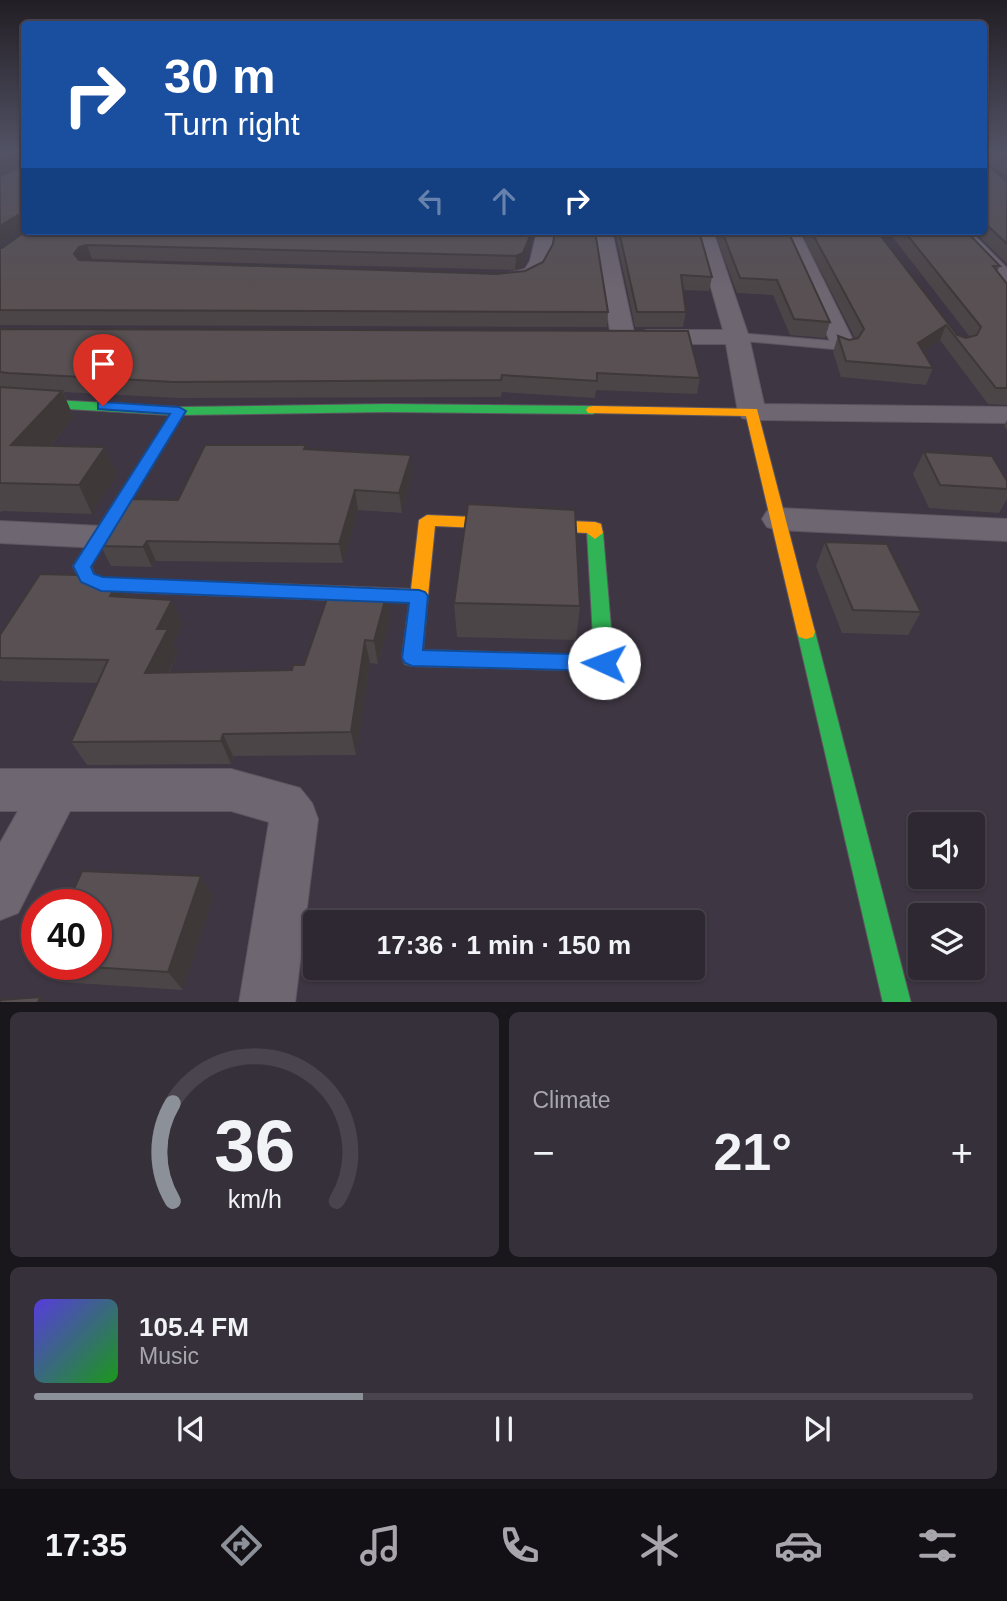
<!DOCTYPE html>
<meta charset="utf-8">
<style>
:root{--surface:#2e2832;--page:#36303a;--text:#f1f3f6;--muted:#a7a6ac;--line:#49444d;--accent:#8c9099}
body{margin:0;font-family:Arial,sans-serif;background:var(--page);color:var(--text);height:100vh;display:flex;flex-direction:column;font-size:26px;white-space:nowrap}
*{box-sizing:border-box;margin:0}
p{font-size:23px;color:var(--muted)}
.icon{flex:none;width:38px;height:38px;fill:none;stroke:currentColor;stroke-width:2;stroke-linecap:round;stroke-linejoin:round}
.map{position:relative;height:1002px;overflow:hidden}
.side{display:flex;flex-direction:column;gap:10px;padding:10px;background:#19161c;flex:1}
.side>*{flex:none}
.guide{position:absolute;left:21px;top:21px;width:966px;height:214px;border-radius:7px;box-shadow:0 2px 5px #0004,0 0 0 2px var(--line);background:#1a4fa0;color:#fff;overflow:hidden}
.controls{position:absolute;left:908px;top:812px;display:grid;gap:14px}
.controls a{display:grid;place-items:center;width:77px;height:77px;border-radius:7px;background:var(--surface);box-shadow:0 2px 5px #0004,0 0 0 2px var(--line);font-size:35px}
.speed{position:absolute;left:21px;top:889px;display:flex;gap:14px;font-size:35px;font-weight:700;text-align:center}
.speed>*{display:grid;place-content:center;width:91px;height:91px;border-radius:50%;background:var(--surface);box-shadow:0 2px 5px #0004,0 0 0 2px var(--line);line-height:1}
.speed .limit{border:10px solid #d22;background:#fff;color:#111}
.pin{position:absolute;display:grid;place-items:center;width:60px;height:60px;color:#fff;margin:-72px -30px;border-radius:50% 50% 50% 0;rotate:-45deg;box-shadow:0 0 7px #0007}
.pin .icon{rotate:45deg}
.me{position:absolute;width:77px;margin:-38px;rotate:272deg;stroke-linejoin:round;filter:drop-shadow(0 0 5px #0008)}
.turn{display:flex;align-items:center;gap:24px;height:147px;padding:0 28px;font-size:32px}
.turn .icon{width:91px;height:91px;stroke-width:2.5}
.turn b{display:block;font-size:49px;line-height:60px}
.lanes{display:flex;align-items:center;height:66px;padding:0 28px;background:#0003;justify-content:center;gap:35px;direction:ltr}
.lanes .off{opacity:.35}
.big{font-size:52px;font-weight:800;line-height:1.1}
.side .card{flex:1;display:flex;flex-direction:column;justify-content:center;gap:10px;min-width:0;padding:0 24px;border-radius:10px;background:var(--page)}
.side .dial{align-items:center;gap:0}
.dial svg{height:182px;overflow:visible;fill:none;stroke:var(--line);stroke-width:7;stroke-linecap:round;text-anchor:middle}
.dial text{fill:var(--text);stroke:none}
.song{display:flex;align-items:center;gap:21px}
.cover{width:84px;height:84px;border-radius:10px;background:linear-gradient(135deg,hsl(250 70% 55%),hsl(120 70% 35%))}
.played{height:7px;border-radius:4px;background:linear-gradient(90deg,var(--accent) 35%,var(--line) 35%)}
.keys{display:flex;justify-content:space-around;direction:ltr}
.heat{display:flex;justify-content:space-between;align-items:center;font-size:38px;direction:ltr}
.side .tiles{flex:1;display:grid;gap:10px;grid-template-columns:1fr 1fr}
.card:last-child{grid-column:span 2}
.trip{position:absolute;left:303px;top:910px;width:402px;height:70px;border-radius:7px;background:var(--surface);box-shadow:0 2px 5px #0004,0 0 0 2px var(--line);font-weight:800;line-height:70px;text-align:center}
.tab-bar{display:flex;height:112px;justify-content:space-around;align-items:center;background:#121014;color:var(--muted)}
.tab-bar .icon{width:49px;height:49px}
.tab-bar .active{color:var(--accent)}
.tab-bar b{font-size:32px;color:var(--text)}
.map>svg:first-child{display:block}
</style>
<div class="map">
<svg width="1007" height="1003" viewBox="0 0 1007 1003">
<rect width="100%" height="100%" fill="#3e3642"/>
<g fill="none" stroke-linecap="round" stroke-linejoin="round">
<defs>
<path id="lane" d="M737 333 844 342 850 346 844 350 733 340 731 337Z"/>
<path id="street" d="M537 231H555L550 261 540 277 503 286 496 284 493 280 496 276 525 269 530 261Z
M594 231H612L635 337 631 342H615L611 337Z
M695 231H713L749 337 764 404 1007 407V423L752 420 742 418 738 412 726 344H647L639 342 635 337 639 332 647 330H723Z
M781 231H799L856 346 852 351 844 353 836 351 832 346Z
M951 231H970L1007 268V286L1000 284Z
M778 508 1007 519V541L778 530 767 527 762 519 767 511Z
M0 521 101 526 113 529 118 537 113 545 101 548 0 543Z
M0 769H231L300 788 312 803 318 819 295 1003H239L269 822 231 811H70L18 913 0 920V843L18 811H0Z"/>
<path id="fast" d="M0 397 179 407 387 404 593 406 600 410 593 414 387 412 183 415 91 566 94 574 103 578 334 586 340 588 343 593 340 598 334 600 101 591 81 583 73 566 170 415 0 405Z
M595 527 603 533 614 663 611 669 604 671 412 666 405 664 402 658 410 596 413 591 419 589 425 591 428 596 423 650 594 655 587 533Z
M806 625 813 627 815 632 911 1003H883L797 632 799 627Z"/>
<path id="slow" d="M593 406 757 409 815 632 813 637 806 639 799 637 797 632 746 416 588 413 586 410 588 407Z
M427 515 595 522 601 524 603 533 595 539 587 533 435 526 428 596 425 601 419 603 328 598 325 593 328 588 334 586 411 589 419 520Z"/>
</defs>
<use href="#lane" stroke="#5d5560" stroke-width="2"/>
<use href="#street" stroke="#5d5560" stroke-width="2"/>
<use href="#fast" stroke="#5d5560" stroke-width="2"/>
<use href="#slow" stroke="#5d5560" stroke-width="2"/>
<use href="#lane" fill="#6e6671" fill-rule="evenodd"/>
<use href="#street" fill="#6e6671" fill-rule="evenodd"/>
<use href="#fast" fill="#30b455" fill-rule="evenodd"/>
<use href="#slow" fill="#ff9f0a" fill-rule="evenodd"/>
</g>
<path fill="#4c4547" d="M24 150V229L0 244 20 165 0 175Z
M984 150H1007V176L987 162V165L1005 180H1007V264L974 231H984Z
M26 231 529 250 523 267 515 270 92 259 88 261 608 312 607 327 0 325V248H2Z
M422 231H535L534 233Z
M615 231H699L712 277 709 291 683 290 686 312 683 327H635Z
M714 231H788L830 322 825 338 790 335 773 295 737 293Z
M800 231H877L957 335 966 338 970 337 888 231H966L1000 266 997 271 1007 284V405L988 404 940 340 923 351 933 368 926 385 841 377 833 352 838 336 849 340 855 338Z
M0 329 700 378 697 394 596 390 595 398 502 392 501 397 179 398 63 392 74 418 50 446 117 475 92 514 2 511 0 513Z
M1007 420V430L1004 426Z
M306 449 413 474 402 513 358 510 343 563 156 561 152 567 111 566 101 546 178 500Z
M924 452 1007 481V499L999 513 929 508 913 474Z
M825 542 921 612 908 635 842 633 816 566Z
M88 579 119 580 128 597 183 624 173 642 178 653 169 673 292 670 304 665 391 617 378 664 370 663 356 755 233 756 231 764 87 765 71 742 98 683 2 681 0 679V635Z
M454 603 580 606 576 640 457 637Z
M213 897 183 990 60 982 40 964Z"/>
<path fill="#3e3839" d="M20 152 24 163 0 175V161Z
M18 215 24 229 0 244V226Z
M530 236 529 250 523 267 515 270 516 256Z
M87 245 92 259 84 261 79 268 74 254 79 247Z
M946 325 940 340 911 359 918 343Z
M62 391 74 418 26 473 11 445Z
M105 447 117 475 92 514 79 485Z
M411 455 413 474 402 513 399 493Z
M355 490 358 510 343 563 339 544Z
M147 541 156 561 152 567 143 547Z
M119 580 131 604 110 596Z
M387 593 391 617 378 664 374 641Z
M172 600 183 624 173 642 178 653 157 696 145 673 157 629Z
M365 640 370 663 356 755 351 732Z
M223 734 233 756 231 764 221 741Z
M201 876 213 897 183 990 168 972Z
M40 997 47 1003H38Z"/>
<path fill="#585052" stroke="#3e3839" stroke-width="2" d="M0 150H24V216L18 215 0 226V176L20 167V152L0 161Z
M984 150H987V165L1005 180H1007V244L984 222Z
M992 150H1007V160Z
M26 231H283L530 236 523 253 516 256 87 245 79 247 74 254 79 260 497 274 525 271 543 262 553 244 555 231H595L608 312 0 310V248H2Z
M619 231H699L712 277 681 275 686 312H637Z
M722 231H788L830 322 794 319 777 280 740 278Z
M811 231H877L957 335 966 338 977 335 981 327 904 231H966L1000 266H993L1007 284V388H996L946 325 918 343 933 368 846 361 838 336 849 340 858 338 864 329Z
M0 329 688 331 700 378 597 373V381L502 375 501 380 174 382 8 373 0 372Z
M0 387 62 391 11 445 105 447 79 485 0 483Z
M205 445H306L304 449 411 455 399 493 355 490 339 544 147 541 143 547 101 546 132 499 178 500Z
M924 452 992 456 1007 481V489L940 485Z
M468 504 575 510 580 606 454 603Z
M825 542 887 544 921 612 853 610Z
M40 574 77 575 88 579 119 580 110 596 172 600 157 629H168L145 673 292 670 293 665H304L330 590 387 593 374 641 365 640 351 732 223 734 221 741 71 742 108 660 0 658V635Z
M82 871 201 876 168 972 42 964H96V905H67Z
M40 997 38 1003H0V1000Z"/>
<linearGradient id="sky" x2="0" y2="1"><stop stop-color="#221e24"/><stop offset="0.52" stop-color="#525265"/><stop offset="1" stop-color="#525265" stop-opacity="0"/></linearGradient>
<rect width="1007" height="291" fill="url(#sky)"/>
<path fill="#1a73e8" stroke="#114b97" stroke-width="2" d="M103 402 179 407 186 411 91 567 94 574 103 577 419 590 425 592 428 596 423 650 604 655 611 658 614 663 611 669 604 671 412 666 405 663 402 658 409 603 101 591 81 582 73 566 170 414 98 409V403Z"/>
</svg>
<div class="controls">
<a><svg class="icon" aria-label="sound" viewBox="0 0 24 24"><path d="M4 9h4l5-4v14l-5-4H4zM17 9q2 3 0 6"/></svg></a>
<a><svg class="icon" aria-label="layers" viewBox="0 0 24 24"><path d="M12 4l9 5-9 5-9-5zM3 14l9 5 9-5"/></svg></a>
</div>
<div class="speed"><div class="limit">40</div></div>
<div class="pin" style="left:103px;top:406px;background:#d93025"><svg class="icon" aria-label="arrive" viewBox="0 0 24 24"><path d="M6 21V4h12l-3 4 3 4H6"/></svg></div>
<svg class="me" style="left:604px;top:663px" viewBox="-20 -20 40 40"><circle r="19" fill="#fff"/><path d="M0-13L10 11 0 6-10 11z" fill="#1a73e8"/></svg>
<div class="trip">17:36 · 1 min · 150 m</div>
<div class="guide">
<div class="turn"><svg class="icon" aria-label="right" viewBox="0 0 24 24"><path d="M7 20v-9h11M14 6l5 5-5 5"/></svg><div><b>30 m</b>Turn right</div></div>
<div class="lanes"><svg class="icon off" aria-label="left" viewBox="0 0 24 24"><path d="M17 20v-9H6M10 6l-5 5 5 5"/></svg><svg class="icon off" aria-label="ahead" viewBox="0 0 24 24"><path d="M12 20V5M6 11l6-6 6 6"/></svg><svg class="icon" aria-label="right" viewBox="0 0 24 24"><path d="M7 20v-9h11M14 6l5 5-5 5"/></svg></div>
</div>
</div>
<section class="side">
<div class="tiles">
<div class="card dial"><svg viewBox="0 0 100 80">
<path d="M14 69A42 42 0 1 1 86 69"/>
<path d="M14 69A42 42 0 0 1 14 26" stroke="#8c9099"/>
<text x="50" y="56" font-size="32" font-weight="700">36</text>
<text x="50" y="72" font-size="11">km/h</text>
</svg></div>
<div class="card"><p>Climate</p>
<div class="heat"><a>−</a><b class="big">21°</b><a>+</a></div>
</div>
<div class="card">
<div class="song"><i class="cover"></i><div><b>105.4 FM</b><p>Music</p></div></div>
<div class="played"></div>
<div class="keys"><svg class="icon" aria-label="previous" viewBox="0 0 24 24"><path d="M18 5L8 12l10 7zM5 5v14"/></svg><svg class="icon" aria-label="pause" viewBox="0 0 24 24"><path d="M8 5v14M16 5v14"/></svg><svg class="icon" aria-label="next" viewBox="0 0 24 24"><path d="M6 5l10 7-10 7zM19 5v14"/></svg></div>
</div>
</div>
</section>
<nav class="tab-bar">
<b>17:35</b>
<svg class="icon active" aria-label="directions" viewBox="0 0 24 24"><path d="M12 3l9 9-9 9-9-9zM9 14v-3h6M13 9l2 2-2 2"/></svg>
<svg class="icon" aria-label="music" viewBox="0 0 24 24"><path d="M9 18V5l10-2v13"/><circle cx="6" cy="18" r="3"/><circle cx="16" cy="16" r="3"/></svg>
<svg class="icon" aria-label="phone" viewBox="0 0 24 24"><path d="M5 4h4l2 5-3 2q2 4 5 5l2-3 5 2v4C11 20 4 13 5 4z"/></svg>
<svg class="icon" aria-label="climate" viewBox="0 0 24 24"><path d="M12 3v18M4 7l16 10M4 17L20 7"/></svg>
<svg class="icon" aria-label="car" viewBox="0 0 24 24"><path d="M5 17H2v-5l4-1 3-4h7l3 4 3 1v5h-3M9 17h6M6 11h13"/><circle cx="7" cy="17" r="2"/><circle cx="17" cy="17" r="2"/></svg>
<svg class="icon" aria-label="filters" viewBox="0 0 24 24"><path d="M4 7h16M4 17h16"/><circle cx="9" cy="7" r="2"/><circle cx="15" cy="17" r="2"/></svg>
</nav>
